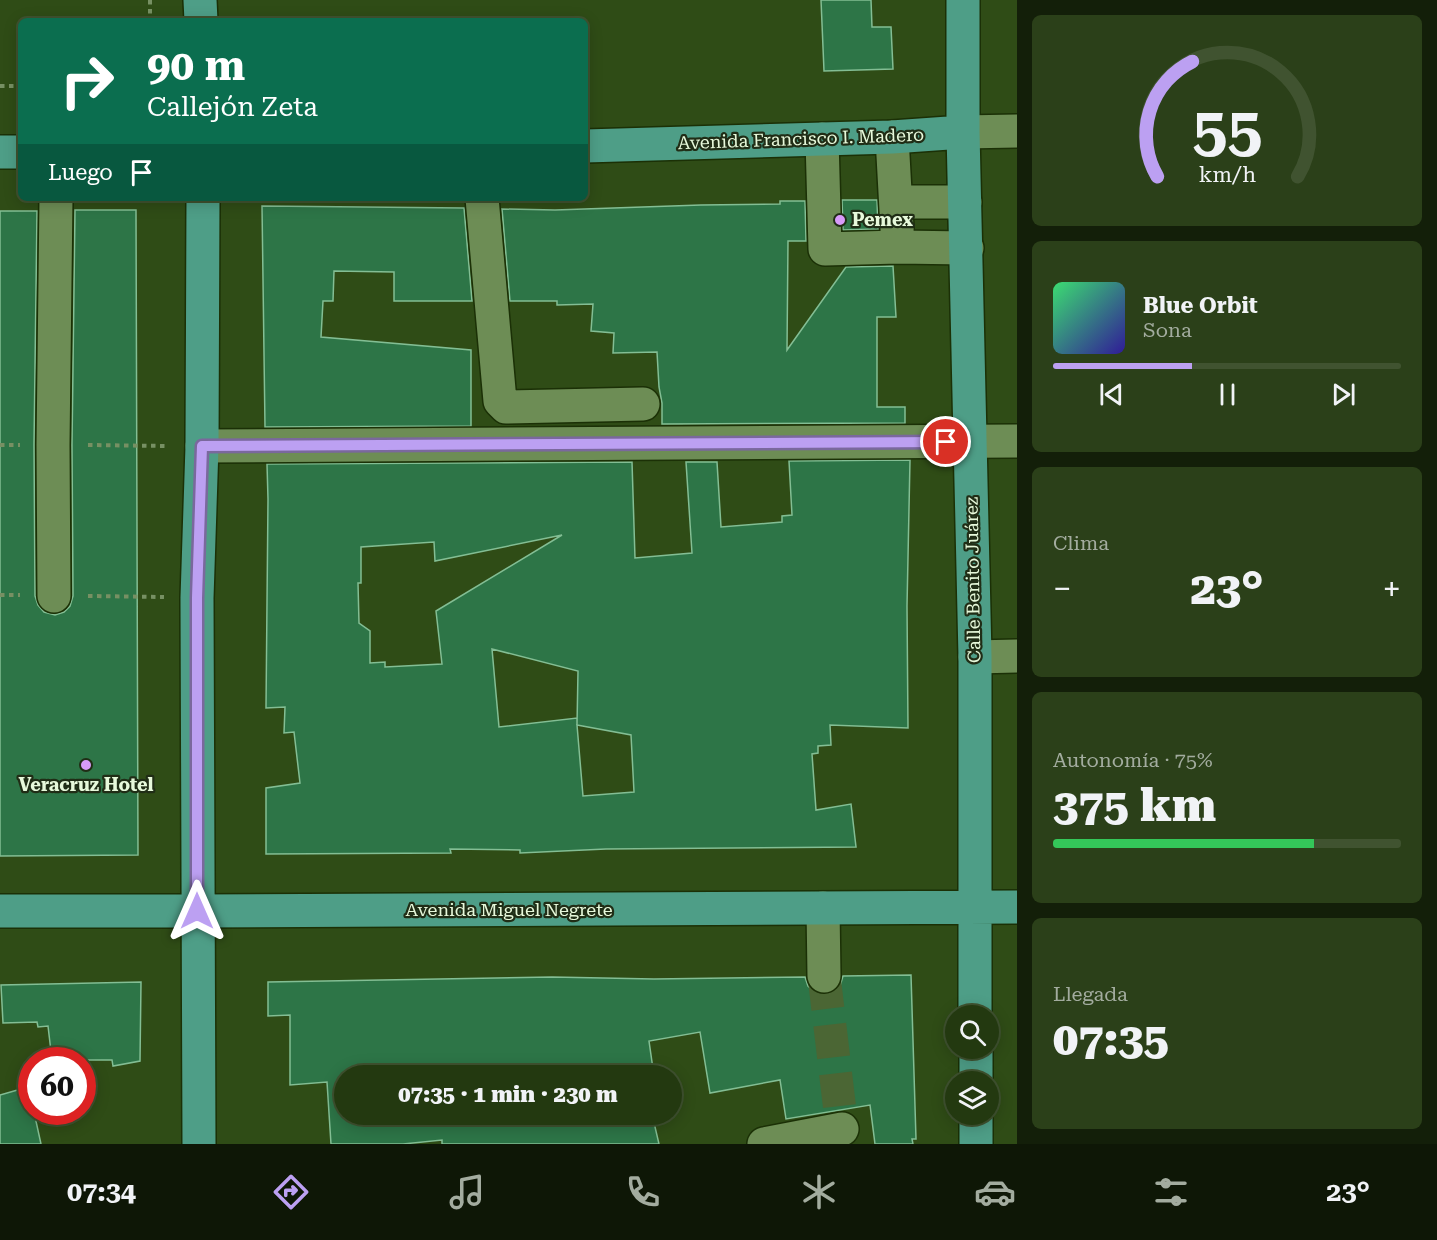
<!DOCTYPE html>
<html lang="es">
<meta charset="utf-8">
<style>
:root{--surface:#233910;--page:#2b4019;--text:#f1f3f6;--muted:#a3ac9f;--line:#405330;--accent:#bca0f2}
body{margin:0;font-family:"Roboto Serif",serif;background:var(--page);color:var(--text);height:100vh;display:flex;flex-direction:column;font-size:22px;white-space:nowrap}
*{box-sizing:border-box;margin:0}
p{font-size:20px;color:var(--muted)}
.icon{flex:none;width:33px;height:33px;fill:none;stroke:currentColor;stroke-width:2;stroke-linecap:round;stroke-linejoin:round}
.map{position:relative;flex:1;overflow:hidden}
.drawer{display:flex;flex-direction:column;gap:15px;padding:15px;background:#131f09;width:420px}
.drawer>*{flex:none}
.hud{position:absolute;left:18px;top:18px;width:570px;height:183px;border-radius:9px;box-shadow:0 3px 15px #0003,0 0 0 2px var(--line);background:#0b6e4f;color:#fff;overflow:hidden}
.controls{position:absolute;left:945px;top:1005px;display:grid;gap:12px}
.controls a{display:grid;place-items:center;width:54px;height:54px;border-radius:50%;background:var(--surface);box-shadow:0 3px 15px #0003,0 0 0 2px var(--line);font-size:30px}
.speed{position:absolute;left:18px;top:1047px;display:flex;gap:12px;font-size:30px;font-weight:700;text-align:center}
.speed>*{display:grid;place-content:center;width:78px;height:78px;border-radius:50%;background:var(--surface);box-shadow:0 3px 15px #0003,0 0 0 2px var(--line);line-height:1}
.speed .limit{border:9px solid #d22;background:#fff;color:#111}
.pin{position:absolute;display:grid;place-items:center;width:51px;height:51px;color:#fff;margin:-26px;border:3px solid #fff;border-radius:50%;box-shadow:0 2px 6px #0007}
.me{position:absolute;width:66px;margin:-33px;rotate:0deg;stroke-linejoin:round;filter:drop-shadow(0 0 4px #0008)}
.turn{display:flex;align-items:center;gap:21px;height:126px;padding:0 30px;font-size:27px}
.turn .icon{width:78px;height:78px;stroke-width:2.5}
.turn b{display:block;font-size:42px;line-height:51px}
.then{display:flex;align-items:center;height:57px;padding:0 30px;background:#0003;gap:12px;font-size:22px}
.big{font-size:45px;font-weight:800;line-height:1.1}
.drawer .widget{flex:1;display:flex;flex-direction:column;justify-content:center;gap:9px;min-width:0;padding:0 21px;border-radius:9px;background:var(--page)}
.drawer .dial{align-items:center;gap:0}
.dial svg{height:156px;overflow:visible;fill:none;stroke:var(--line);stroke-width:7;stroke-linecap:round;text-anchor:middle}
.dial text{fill:var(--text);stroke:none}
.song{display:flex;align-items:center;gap:18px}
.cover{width:72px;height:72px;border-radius:9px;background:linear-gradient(135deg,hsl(140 70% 55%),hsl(250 70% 35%))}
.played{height:6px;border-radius:3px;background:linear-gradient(90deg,var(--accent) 40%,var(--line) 40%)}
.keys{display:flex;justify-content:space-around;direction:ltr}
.heat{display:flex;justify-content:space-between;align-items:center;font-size:33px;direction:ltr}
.charge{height:9px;border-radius:4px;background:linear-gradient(90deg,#34c759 75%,var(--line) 0)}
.trip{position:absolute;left:334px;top:1065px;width:348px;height:60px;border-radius:30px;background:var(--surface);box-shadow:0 3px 15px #0003,0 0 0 2px var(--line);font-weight:800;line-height:60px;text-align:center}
.menu{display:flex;height:96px;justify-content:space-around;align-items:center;background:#0e1706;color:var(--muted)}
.menu .icon{width:42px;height:42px}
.menu .selected{color:var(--accent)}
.menu b{font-size:27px;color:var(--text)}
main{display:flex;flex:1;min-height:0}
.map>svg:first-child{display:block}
</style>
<main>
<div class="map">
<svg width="1017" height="1144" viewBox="0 0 1017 1144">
<rect width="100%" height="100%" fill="#2f4c16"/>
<path fill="#2d7547" stroke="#83be94" stroke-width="1.5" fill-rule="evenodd" d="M821 0H871L872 27H891L893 69 824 71Z
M842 200H877L878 229 843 230Z
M780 201H805L806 241H788L787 350 846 267 893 266 896 317H877V407H905V423L662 424V403L659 387 657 352 613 353 614 333 591 331 593 304 557 305V301H510L502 209 555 210 701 205 780 204Z
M262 206 464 208 472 301H394V272L334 271 333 301H323L321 337 471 350V426L265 427Z
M75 210H136L138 855 0 856V211H37L34 445 35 596 38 605 44 612 55 615 64 612 70 606 73 596 72 445Z
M910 460 907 606 908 728 830 725 831 745 818 746V753L812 754 816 810 851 804 856 847 606 849 520 853V850L450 849 451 853 266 854V788L300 783 294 732 284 733 285 707 266 708 268 499 267 464 632 462 635 558 692 553 686 462H717L721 527 782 522V516L792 515 789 461ZM562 535 436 611 442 664 385 667V662L370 663V631L359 623 358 583H361V547L434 542 435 561ZM492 649 578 671 577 725V718L499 727ZM577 725 631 735 634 792 583 796Z
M911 975 916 1139H912L913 1144H875L870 1105 786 1119 780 1080 710 1093 700 1032 649 1041 654 1076H345V1114H652L659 1144H442V1140L403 1144H331L327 1082 290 1085V1015L268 1016V982L552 977 654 979 805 977 808 986 815 993 824 995 834 992 840 986 843 976Z
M141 982 140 1061 113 1066 112 1060H52L48 1026 38 1027 37 1022 3 1023 1 985Z
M28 1087 32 1102V1112H34L41 1144H0V1095Z"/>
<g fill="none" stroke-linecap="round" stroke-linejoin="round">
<path stroke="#4b6634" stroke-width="33" stroke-dasharray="33 16" stroke-linecap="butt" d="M824 976 840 1111"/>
<defs>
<path id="minor" d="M963 132 1017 131
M892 137 898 247
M822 139 825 249 898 247 967 248
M482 198 500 401 506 407 643 404
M897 202H965
M202 446 1017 441
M54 596 53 445 56 198
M975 657 1017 656
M823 908 824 976
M764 1144 842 1129"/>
<path id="major" d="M200 0 201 21
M963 0V132L975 657V1016
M585 146 892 137 963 132
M0 152H21
M0 911H197L1017 907
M976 1048V1082
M976 1114V1144
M199 1144 197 598 202 446 203 198"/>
</defs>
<use href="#minor" stroke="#1b3006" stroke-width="36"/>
<use href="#major" stroke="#1b3006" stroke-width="36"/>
<path stroke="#779063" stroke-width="4" stroke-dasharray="4.5 4.5" stroke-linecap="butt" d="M150 0V21
M0 86H21
M0 445H20
M88 445 167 446
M0 595H20
M88 596 164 597"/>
<use href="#minor" stroke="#6d8d55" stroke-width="33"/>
<use href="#major" stroke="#4e9e87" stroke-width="33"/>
</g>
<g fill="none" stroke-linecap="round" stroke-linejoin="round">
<defs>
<path id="route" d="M197 911V598L202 446 946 442"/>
</defs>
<use href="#route" stroke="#7a689d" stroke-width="15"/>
<use href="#route" stroke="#bca0f2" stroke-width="10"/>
</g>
<g fill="#d79bf9" stroke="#202d16" stroke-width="2">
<circle cx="840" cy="220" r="6"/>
<circle cx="86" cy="765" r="6"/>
</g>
<g text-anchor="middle" stroke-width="4.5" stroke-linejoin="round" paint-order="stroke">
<g font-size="18" fill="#e7f9db" stroke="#202d16">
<text transform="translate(801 139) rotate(-2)" y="6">Avenida Francisco I. Madero</text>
<text transform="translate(973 580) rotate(-91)" y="6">Calle Benito Juárez</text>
<text x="509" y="916">Avenida Miguel Negrete</text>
</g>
<g font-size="18" font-weight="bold" fill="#e7f9db" stroke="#202d16" text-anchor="start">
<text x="852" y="226">Pemex</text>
<text x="86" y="791" text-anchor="middle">Veracruz Hotel</text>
</g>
</g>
</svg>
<div class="controls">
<a><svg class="icon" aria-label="search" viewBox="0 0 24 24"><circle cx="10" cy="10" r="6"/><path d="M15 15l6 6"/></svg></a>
<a><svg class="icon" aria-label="layers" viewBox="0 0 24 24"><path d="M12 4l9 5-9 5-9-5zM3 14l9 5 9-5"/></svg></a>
</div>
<div class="speed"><div class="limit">60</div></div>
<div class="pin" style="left:946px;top:442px;background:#d93025"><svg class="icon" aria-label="arrive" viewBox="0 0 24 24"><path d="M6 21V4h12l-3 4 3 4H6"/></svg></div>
<svg class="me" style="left:197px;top:911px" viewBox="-20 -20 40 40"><path d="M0-17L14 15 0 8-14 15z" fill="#bca0f2" stroke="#fff" stroke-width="4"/></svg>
<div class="trip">07:35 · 1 min · 230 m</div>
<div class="hud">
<div class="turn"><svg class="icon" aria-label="right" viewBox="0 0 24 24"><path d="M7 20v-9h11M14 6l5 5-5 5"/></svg><div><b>90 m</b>Callejón Zeta</div></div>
<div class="then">Luego<svg class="icon" aria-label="arrive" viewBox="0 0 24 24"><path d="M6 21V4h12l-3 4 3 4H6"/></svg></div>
</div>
</div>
<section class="drawer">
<div class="widget dial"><svg viewBox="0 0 100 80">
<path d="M14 69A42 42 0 1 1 86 69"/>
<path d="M14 69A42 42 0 0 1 32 10" stroke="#bca0f2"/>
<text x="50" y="56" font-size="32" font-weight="700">55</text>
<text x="50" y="72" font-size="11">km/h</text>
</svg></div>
<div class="widget">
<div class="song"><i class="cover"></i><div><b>Blue Orbit</b><p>Sona</p></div></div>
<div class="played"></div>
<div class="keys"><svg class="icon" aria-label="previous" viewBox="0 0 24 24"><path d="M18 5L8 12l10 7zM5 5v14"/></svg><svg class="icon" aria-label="pause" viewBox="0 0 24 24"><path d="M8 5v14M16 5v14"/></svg><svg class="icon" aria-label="next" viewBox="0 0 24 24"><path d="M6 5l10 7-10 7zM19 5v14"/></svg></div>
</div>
<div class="widget"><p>Clima</p>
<div class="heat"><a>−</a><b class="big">23°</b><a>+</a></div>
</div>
<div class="widget"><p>Autonomía · 75%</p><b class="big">375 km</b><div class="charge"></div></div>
<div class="widget"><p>Llegada</p><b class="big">07:35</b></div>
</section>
</main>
<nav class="menu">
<b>07:34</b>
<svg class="icon selected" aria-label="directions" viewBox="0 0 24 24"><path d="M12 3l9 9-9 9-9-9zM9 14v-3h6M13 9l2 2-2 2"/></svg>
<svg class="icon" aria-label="music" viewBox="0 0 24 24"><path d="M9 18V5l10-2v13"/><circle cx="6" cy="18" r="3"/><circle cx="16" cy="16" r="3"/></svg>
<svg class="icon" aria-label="phone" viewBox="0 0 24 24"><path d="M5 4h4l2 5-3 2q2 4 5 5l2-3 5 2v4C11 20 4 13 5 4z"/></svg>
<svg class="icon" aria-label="climate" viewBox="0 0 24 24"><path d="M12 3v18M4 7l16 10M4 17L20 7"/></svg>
<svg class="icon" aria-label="car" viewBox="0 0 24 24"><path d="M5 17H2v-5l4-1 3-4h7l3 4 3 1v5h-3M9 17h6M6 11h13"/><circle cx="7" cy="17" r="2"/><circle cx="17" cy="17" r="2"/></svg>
<svg class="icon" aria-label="filters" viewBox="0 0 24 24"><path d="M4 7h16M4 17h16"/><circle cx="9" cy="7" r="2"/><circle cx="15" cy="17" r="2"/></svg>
<b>23°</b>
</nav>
